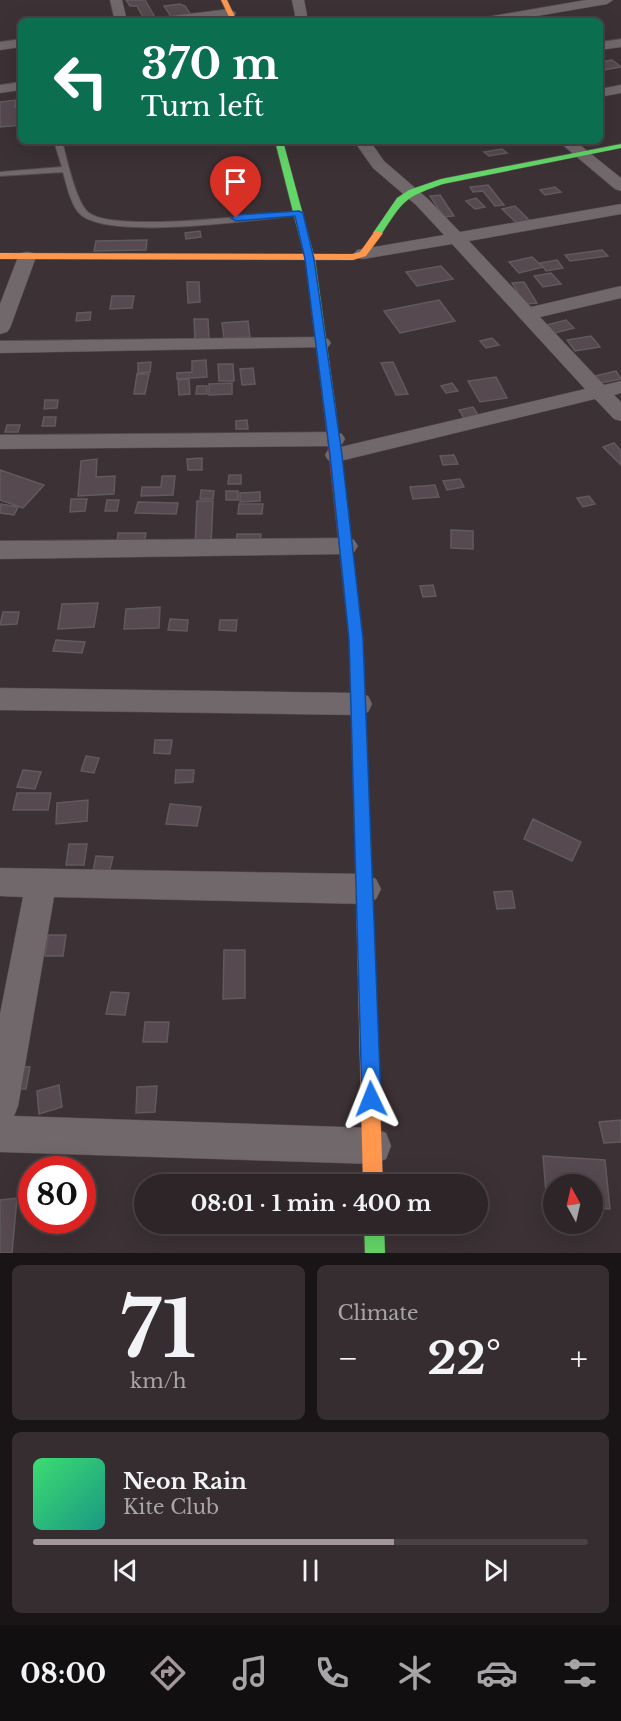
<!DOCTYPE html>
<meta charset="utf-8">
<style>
:root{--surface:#2d2527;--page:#352d2f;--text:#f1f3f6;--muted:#a7a5a7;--line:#484244;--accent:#a3969a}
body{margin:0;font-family:"Libre Baskerville",serif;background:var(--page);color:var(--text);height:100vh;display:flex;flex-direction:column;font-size:22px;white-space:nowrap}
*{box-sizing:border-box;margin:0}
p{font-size:20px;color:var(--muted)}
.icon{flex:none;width:33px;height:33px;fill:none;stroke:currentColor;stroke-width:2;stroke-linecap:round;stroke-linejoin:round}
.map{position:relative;height:1253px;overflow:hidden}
.details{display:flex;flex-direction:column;gap:12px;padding:12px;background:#191415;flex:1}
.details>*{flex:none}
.guide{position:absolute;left:18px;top:18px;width:585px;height:126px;border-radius:9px;box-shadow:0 6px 24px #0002,0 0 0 2px var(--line);background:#0b6e4f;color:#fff;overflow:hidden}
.needle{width:39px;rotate:352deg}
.controls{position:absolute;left:543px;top:1174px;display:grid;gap:12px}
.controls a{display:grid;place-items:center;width:60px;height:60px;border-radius:50%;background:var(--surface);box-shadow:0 6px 24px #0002,0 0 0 2px var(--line);font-size:30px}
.speed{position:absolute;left:18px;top:1156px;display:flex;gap:12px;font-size:30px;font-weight:700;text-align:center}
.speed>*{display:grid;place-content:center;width:78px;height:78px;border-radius:50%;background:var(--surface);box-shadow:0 6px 24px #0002,0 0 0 2px var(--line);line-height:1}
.speed .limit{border:9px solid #d22;background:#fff;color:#111}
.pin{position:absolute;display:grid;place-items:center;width:51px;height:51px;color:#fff;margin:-62px -26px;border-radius:50% 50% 50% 0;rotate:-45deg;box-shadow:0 0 6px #0007}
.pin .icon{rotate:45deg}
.me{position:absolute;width:66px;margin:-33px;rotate:358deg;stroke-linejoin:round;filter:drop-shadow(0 0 4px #0008)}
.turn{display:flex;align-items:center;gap:21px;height:126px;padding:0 24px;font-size:27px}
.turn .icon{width:78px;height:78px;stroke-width:2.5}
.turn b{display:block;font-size:42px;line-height:51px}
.big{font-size:45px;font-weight:800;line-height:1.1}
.details .card{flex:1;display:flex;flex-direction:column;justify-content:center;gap:9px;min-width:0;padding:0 21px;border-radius:9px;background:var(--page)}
.details .dial{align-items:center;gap:0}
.dial b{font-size:78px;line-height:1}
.song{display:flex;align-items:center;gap:18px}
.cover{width:72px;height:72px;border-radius:9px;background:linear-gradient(135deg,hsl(140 70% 55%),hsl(170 70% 35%))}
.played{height:6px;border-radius:3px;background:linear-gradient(90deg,var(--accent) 65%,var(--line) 65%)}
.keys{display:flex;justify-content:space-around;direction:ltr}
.heat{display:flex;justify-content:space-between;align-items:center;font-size:33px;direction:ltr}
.details .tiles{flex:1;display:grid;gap:12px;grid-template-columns:1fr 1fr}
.card:last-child{grid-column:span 2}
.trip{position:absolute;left:134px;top:1174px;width:354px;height:60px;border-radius:30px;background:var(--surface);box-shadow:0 6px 24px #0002,0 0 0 2px var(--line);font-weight:800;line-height:60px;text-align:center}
.dock{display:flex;height:96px;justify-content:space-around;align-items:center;background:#120f10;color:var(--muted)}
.dock .icon{width:42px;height:42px}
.dock .selected{color:var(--accent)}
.dock b{font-size:27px;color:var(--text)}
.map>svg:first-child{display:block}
</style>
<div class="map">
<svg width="621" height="1253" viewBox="0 0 621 1253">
<rect width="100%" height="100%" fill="#3c3134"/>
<path fill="#564950" stroke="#615a5d" stroke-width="1.5" d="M126 0H145L157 21H125L144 19 137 6H130Z
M180 4 185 6 191 15 172 18 164 6Z
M612 60 621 67 604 70 600 67V62Z
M16 100 15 107H21V125L0 127V102Z
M502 149 507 153 489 156 484 152Z
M488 185 504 205 495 206 483 191 473 192 470 187Z
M555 187 561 192 545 195 540 190Z
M440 195 454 216 444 217 430 196Z
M476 198 485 207 475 209 466 201Z
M515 206 535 226 522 228 502 209Z
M200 231 201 237 186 239 185 233Z
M147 240 146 250 94 251 96 241Z
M602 250 608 256 570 261 565 255Z
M532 257 543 267 519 273 509 262Z
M557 260 563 268 546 271 540 263Z
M441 266 453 279 417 286 406 272Z
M551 273 561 284 543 287 534 276Z
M187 282H199L200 302 188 303Z
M524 282 537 303 525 304 512 283Z
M112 296H134L132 308 110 309Z
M439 300 455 321 400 333 384 311Z
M91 312 90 320 76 321 77 313Z
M194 319H208L209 339 195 340Z
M566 320 574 328 555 333 547 325Z
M248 321 250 337 224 338 222 323Z
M591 336 600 347 575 351 567 340Z
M492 338 499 345 486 348 480 341Z
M206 360 207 377 177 379V373L192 372V361Z
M151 362 150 372 138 373V363Z
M393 362 408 394 396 395 381 363Z
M218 364H233L234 381H219Z
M253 368 255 384 242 385 240 369Z
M616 371 621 379 601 383 595 376Z
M137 374H149L145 394H134Z
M496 377 507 398 480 402 468 381Z
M189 379 190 394 179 395 178 380Z
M232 383V394L209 395V384Z
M452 383 458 391 446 393 441 386Z
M197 386H207V394H196Z
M45 400H58L57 408 44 409Z
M473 407 478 415 464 418 459 410Z
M44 417H56L55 426H42Z
M247 420 248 429H236V421Z
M7 425H20L18 432H5Z
M614 443 621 451V465L603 447Z
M454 455 458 464 443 465 440 456Z
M202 458V470H188L187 459Z
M97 459 96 477 115 476 114 494 78 496 81 461Z
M0 470 44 485 23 508 0 500Z
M229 475H241V484H228Z
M162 476H175L173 495 141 496 142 487H161Z
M460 479 464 487 447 490 443 481Z
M435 485 439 497 413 499 410 487Z
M201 490 214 491 213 499H200Z
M226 491H238V500H226Z
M260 492V501L240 502V493Z
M589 496 595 504 583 507 577 498Z
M71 499H87L85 511 70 512Z
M107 500H119L117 511H105Z
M197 501H213L211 545 195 546Z
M138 502 178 503 176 514 135 513Z
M1 504 18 507 14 515 0 513Z
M239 504H263L262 514H238Z
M451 530 473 531V549L451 548Z
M118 533H146L144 544H117Z
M237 534H261L260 545 236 544Z
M433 585 436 596 423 597 420 586Z
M98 603 94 627 58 629 62 604Z
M160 607 159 628 124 629 126 609Z
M3 612H19L17 624 0 625Z
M170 619 188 620 187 631 168 630Z
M220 620H237L236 631 219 630Z
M56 640 85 642 82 653 53 651Z
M155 740H172L170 754 154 753Z
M86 756 99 758 94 773 81 771Z
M23 770 41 772 35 789 17 787Z
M176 770H194L193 782 175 783Z
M17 793H51L48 810H13Z
M88 800 87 821 56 824 57 803Z
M170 804 201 807 197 826 166 824Z
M533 819 581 842 572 861 524 839Z
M69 844H87L84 865H66Z
M96 856 113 857 109 873 93 871Z
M512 891 515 908 497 909 494 892Z
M48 935H66L63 956H45Z
M224 950H245V998L223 999Z
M111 992 129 993 125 1015 106 1014Z
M145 1022H169L167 1042H143Z
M14 1066 30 1067 26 1089H9Z
M59 1085 62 1107 39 1114 37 1091Z
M157 1086 155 1112 136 1113 137 1087Z
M621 1120V1142L604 1143 599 1122Z
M543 1156 605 1160 610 1209 592 1208V1185H554V1205H547Z
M17 1198 12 1253H0V1200Z"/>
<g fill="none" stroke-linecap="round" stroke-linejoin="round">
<defs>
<path id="lane" d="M54 141H62C66 156 76 204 89 213 117 233 260 214 299 211L303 213 299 215C254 220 120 239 84 217 71 209 67 185 63 172L0 176V172L62 167Z"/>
<path id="street" d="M110 0H122L127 21H115Z
M292 0H304L307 15 304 21H292L295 15Z
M586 0H613L607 4 508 21H481L487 17Z
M230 9 236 13 234 16 194 21H157L163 17Z
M21 39V47L0 50V42Z
M621 39V47L600 50V42Z
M21 82V90L0 93V85Z
M621 85V93L600 97V89Z
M354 141H370L384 161 428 199 460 232 621 204V214L469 241 531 307 621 286V298L540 317 604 385 621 381V393L614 395 621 402V421L614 419 595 399 336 462 328 460 325 455 328 450 585 389 452 244 363 259 357 258 354 254 357 250 444 235 416 205 373 168Z
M558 141H575L621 178V191L615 189Z
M27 252 33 253 36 257 10 328 7 332 0 334V304L18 257 21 253Z
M321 337 328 339 331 343 328 347 0 353V341Z
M334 432 342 434 345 439 342 444 334 446 0 449V435Z
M346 538 354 540 358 546 354 552 346 554 0 559V541Z
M0 688 358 693 368 696 372 704 368 712 358 715 0 710Z
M0 868 365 874 376 879 381 889 376 899 365 904 54 897 18 1106 14 1116 373 1128 386 1133 391 1146 386 1159 373 1164 0 1152V1014L23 897 0 896Z"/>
<path id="fast" d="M275 141H283L315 259 336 410 330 413 324 410 305 259Z
M621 144V148L443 184C403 198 404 200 381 235L373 233 397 198 409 190 441 179Z
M364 1224H384L385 1253H365Z"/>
<path id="slow" d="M221 0H227L237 21H231Z
M375 231 383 233 366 256 353 260 0 259V253L352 254 360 252Z
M363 850 369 852 371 857 383 1185H363L355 857 357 852Z"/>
<path id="jam" d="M330 407 336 410 363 639 371 857 369 862 363 864 357 862 355 857 349 639 324 410Z"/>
</defs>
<use href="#lane" stroke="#574d50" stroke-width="2"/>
<use href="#street" stroke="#574d50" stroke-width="1"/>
<use href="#fast" stroke="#574d50" stroke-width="1"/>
<use href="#slow" stroke="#574d50" stroke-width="1"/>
<use href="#jam" stroke="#574d50" stroke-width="1"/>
<use href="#lane" fill="#71686b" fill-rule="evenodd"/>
<use href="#street" fill="#71686b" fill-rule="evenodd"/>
<use href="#fast" fill="#63d668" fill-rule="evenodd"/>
<use href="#slow" fill="#ff974d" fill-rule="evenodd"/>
<use href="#jam" fill="#b3261e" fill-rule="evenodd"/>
</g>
<path fill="#1a73e8" stroke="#114b97" stroke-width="1.5" d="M299 211 303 213 314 259 342 455 363 639 381 1099 378 1106 371 1109 365 1106 362 1099 349 639 330 455 305 259 295 216 236 221 231 218 236 215Z"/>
</svg>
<div class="controls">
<a><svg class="needle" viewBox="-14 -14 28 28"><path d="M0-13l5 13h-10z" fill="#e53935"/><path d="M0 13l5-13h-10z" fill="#a7a5a7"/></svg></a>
</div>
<div class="speed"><div class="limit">80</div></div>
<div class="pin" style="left:236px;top:218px;background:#d93025"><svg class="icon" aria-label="arrive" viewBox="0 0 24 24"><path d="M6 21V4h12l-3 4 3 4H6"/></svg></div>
<svg class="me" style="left:371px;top:1099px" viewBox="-20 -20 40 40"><path d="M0-17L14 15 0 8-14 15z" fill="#1a73e8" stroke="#fff" stroke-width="4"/></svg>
<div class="trip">08:01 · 1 min · 400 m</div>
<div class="guide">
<div class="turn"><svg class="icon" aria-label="left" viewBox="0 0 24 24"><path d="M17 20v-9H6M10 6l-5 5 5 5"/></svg><div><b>370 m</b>Turn left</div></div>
</div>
</div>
<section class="details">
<div class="tiles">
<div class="card dial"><b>71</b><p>km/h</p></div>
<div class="card"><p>Climate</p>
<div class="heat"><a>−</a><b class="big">22°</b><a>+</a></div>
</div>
<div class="card">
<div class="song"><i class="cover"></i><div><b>Neon Rain</b><p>Kite Club</p></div></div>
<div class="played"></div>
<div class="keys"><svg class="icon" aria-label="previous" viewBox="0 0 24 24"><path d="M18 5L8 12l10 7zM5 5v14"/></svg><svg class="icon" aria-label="pause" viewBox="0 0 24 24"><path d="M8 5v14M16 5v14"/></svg><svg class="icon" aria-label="next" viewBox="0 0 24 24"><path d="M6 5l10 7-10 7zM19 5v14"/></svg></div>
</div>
</div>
</section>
<nav class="dock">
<b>08:00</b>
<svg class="icon selected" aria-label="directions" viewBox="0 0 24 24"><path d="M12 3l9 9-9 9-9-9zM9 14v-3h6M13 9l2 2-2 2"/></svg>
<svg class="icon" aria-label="music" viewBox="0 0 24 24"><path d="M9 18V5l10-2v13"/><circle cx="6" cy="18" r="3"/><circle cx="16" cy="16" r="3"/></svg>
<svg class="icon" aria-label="phone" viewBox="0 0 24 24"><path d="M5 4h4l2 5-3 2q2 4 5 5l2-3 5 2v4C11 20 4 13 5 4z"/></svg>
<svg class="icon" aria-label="climate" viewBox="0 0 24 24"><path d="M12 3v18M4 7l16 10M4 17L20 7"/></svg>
<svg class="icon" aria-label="car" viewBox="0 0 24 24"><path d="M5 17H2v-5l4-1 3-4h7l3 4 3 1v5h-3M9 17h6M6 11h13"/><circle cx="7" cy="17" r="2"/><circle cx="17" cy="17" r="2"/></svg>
<svg class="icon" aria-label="filters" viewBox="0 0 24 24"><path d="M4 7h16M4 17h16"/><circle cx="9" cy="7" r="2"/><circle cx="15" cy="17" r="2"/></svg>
</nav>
